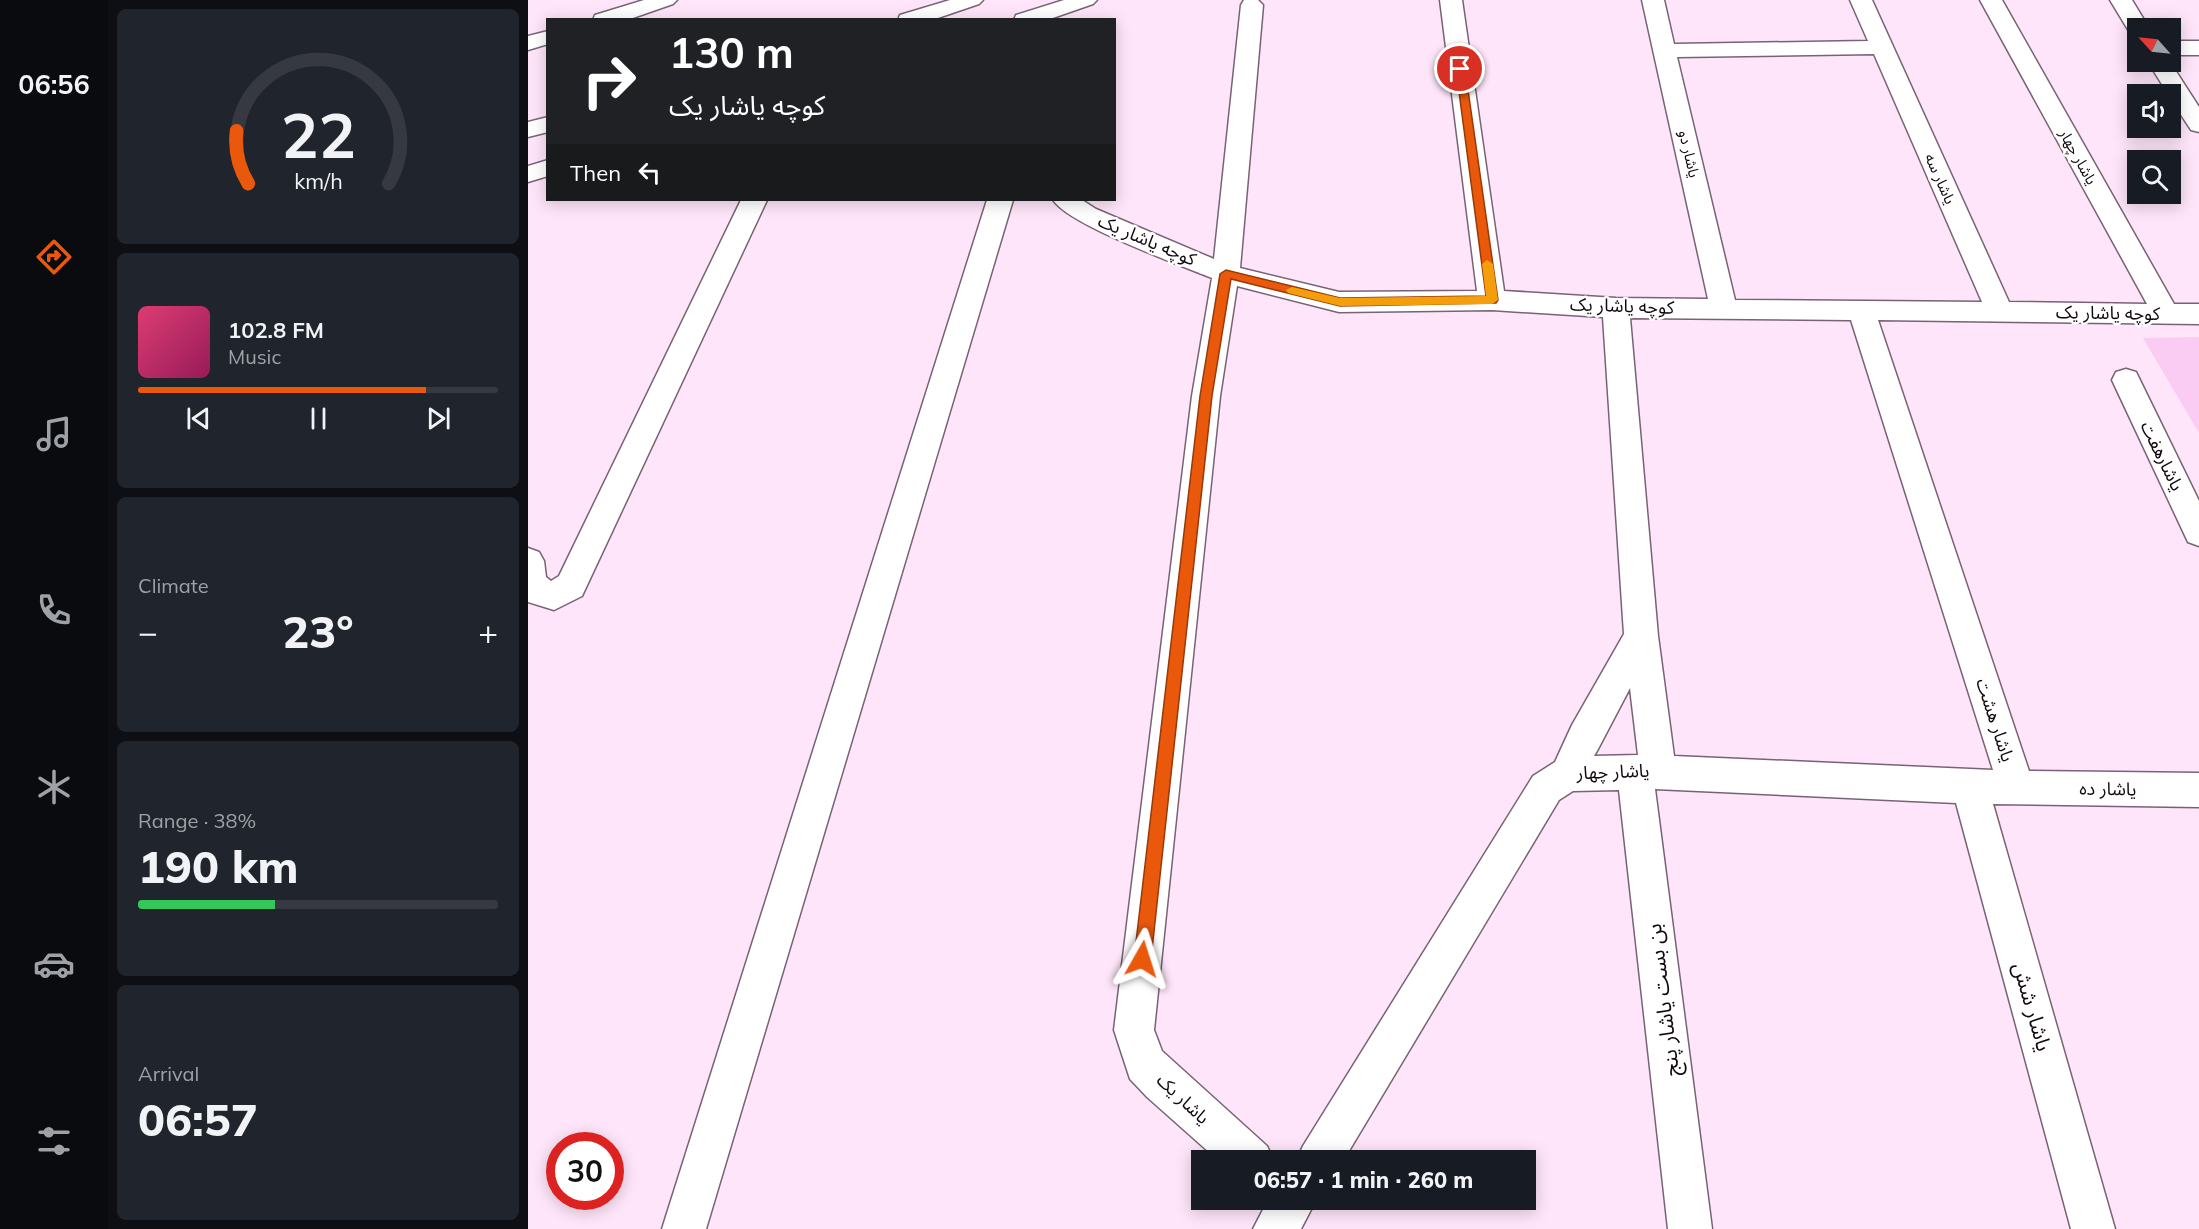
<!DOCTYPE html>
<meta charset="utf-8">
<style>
:root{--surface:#171b24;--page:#20242c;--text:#f1f3f6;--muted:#9ea1a6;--line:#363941;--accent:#ea580c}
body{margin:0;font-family:Mulish,"Noto Sans Arabic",sans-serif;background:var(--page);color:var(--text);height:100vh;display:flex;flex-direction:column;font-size:22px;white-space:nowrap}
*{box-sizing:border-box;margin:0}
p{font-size:20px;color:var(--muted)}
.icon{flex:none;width:33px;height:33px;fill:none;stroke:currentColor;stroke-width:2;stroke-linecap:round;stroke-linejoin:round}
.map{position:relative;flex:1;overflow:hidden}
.panel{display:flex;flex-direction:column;gap:9px;padding:9px;background:#0d0f14;width:420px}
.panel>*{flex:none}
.hud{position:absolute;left:18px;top:18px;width:570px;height:183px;border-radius:0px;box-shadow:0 3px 15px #0003;background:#202124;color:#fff;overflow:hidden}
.needle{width:39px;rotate:297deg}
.tools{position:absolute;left:1599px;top:18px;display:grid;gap:12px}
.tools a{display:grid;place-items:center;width:54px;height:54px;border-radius:0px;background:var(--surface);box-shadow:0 3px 15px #0003;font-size:30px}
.speed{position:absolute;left:18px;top:1132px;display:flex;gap:12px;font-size:30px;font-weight:700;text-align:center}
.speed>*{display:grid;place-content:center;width:78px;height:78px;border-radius:50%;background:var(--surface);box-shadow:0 3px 15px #0003;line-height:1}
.speed .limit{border:9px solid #d22;background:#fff;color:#111}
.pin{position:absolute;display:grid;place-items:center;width:51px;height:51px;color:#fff;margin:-26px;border:3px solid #fff;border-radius:50%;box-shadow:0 2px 6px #0007}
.me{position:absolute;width:66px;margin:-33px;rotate:6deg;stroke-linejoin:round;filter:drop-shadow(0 0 4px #0008)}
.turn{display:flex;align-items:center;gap:21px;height:126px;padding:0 24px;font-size:27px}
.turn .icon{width:78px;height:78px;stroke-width:2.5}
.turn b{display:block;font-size:42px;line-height:51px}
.then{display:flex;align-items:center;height:57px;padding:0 24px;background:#0003;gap:12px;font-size:22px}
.big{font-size:45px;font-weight:800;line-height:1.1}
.panel .widget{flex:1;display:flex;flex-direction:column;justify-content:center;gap:9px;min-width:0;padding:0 21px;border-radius:9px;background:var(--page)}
.panel .dial{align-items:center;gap:0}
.dial svg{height:156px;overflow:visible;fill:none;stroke:var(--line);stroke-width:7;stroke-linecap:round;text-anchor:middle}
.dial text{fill:var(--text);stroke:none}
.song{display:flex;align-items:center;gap:18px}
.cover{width:72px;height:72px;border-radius:9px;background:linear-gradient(135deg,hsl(340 70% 55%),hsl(330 70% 35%))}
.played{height:6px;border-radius:3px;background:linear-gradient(90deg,var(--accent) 80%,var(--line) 80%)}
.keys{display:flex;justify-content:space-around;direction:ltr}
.heat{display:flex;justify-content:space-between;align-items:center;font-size:33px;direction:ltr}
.charge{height:9px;border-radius:4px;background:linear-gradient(90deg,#34c759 38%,var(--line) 0)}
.trip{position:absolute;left:663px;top:1150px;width:345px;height:60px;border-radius:0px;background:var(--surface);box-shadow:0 3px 15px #0003;font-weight:800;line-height:60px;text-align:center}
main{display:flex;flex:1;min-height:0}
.dock{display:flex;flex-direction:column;width:108px;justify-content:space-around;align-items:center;background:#090b0e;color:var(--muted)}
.dock .icon{width:42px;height:42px}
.dock .on{color:var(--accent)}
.dock b{font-size:27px;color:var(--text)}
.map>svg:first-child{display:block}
</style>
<main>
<nav class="dock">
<b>06:56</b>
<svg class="icon on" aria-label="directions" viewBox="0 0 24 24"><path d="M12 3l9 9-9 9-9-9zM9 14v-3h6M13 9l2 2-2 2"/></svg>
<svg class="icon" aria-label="music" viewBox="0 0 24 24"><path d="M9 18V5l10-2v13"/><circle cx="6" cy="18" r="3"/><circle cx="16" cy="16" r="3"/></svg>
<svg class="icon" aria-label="phone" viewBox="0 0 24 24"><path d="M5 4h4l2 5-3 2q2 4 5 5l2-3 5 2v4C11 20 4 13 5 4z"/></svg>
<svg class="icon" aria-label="climate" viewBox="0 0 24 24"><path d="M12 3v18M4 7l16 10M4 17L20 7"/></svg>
<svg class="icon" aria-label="car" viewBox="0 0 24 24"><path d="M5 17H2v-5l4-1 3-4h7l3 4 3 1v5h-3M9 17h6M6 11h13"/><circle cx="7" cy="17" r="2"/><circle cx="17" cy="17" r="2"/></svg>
<svg class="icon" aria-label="filters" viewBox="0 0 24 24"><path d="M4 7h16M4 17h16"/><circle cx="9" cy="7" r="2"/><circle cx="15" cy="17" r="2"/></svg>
</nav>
<section class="panel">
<div class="widget dial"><svg viewBox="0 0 100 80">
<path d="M14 69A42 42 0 1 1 86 69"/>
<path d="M14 69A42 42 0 0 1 8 42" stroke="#ea580c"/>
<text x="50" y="56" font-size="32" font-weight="700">22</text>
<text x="50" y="72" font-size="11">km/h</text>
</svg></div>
<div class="widget">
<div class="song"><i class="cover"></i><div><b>102.8 FM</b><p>Music</p></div></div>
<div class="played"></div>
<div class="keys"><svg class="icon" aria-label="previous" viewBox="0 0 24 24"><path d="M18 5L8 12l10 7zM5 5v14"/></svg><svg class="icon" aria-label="pause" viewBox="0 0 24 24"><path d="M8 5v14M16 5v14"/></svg><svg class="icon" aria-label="next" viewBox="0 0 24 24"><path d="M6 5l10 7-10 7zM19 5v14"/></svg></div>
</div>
<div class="widget"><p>Climate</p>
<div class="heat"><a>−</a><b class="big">23°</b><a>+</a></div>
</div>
<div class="widget"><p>Range · 38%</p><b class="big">190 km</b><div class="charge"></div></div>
<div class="widget"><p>Arrival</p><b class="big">06:57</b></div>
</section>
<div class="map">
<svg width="1671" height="1229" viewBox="0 0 1671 1229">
<rect width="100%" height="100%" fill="#fee5f9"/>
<path fill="#faccf3" d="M1671 337V433L1615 338Z"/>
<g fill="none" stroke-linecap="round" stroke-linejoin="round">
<defs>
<path id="minor" d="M116 0H149L145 4 99 20H65L67 15Z
M422 0H455L451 4 404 20H370L372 15Z
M536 0H569L565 4 519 20H486L488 15Z
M716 0H730L735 5 712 268 811 292 949 291 912 0H934L976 291 1088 298 1180 299 1114 0H1136L1146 44 1340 41 1322 0H1344L1481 302 1619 304 1452 0H1474L1646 304H1671V324L1350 320 1501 771 1671 773V807L1465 804 1587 1229H1543L1428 803 1127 789 1184 1229H1140L1091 790 1045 791 1031 800 815 1161H768L775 1146 1005 776 1027 762 1044 725 1096 634 1075 317 964 310 811 312 709 286 692 396 626 1030 634 1051 739 1146 746 1161H691L619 1097 602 1079 586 1030 664 396 684 278C652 265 541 225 525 200H554L568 209 686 259 713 5ZM1346 54 1454 302 1207 300 1149 57ZM1102 318 1323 320 1465 770 1146 756 1130 636ZM1102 688 1110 755 1066 756 1070 749Z
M1582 0H1604L1621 28H1610V34L1602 33Z
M20 31V44L0 50V36Z
M1642 41H1671V55H1642Z
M1620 62H1642L1671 107V132L1663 130 1642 98V94H1640Z
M20 117V132L0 137V122Z
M20 160V176L0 182V166Z
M213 200H239L54 596 26 610 0 602V548L11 552 16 561 18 577 23 581 31 576Z
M459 200H485L178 1229H134Z
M1598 369 1608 372 1671 501V546L1660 542 1584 380 1588 372Z
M740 1200H788L773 1229H725Z"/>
</defs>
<use href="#minor" stroke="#786375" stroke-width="3"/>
<use href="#minor" fill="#fff" fill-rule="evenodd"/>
</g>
<path fill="#ea580c" stroke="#983908" stroke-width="1.5" d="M932 66 937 69 970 300 968 303 812 306 703 279 684 396 623 959 620 965 614 967 609 965 606 959 672 396 692 274 698 270 812 298 958 296 928 69Z"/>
<path fill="#f59e0b" d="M959 260 965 264 970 300 964 304 812 306 760 293 758 290 764 287 812 298 958 296 954 264Z"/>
<g text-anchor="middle" stroke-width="5" stroke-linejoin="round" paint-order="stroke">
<g font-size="15" fill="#10090f" stroke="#fff">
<text transform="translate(1161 154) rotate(77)" y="5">یاشار دو</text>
<text transform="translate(1550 157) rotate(61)" y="5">یاشار چهار</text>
<text transform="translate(1412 179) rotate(66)" y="5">یاشار سه</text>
</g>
<g font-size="18" fill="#10090f" stroke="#fff">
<text transform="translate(619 240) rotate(23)" y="6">کوچه یاشار یک</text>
<text transform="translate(1094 306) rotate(2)" y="6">کوچه یاشار یک</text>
<text transform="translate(1580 313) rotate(1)" y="6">کوچه یاشار یک</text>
<text transform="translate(1634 456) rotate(64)" y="6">یاشارهفت</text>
<text transform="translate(1467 720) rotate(72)" y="6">یاشار هشت</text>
<text transform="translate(1085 772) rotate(-2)" y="6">یاشار چهار</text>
<text transform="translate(1580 789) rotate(1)" y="6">یاشار ده</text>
<text transform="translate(655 1099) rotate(43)" y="6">یاشار یک</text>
</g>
<g font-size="21" fill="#10090f" stroke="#fff">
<text transform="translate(1135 1000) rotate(-97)" y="7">بن بست یاشار پنج</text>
<text transform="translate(1504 1007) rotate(74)" y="7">یاشار شش</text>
</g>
</g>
</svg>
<div class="tools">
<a><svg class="needle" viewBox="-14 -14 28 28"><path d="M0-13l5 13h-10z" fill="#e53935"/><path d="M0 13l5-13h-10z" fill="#9ea1a6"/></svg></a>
<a><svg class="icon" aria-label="sound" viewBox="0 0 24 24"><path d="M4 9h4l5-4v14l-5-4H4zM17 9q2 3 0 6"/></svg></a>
<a><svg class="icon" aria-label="search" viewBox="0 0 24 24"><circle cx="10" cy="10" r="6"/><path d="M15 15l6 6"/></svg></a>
</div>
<div class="speed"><div class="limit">30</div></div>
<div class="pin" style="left:932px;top:69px;background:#d93025"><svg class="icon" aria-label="arrive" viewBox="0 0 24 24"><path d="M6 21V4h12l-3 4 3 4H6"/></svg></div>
<svg class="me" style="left:614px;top:959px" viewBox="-20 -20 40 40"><path d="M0-17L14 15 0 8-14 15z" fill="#ea580c" stroke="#fff" stroke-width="4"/></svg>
<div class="trip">06:57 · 1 min · 260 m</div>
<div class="hud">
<div class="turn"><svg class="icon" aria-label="right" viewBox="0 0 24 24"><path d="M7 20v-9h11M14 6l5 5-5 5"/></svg><div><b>130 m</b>کوچه یاشار یک</div></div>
<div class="then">Then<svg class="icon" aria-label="left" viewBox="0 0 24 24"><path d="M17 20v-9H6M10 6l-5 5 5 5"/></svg></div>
</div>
</div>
</main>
